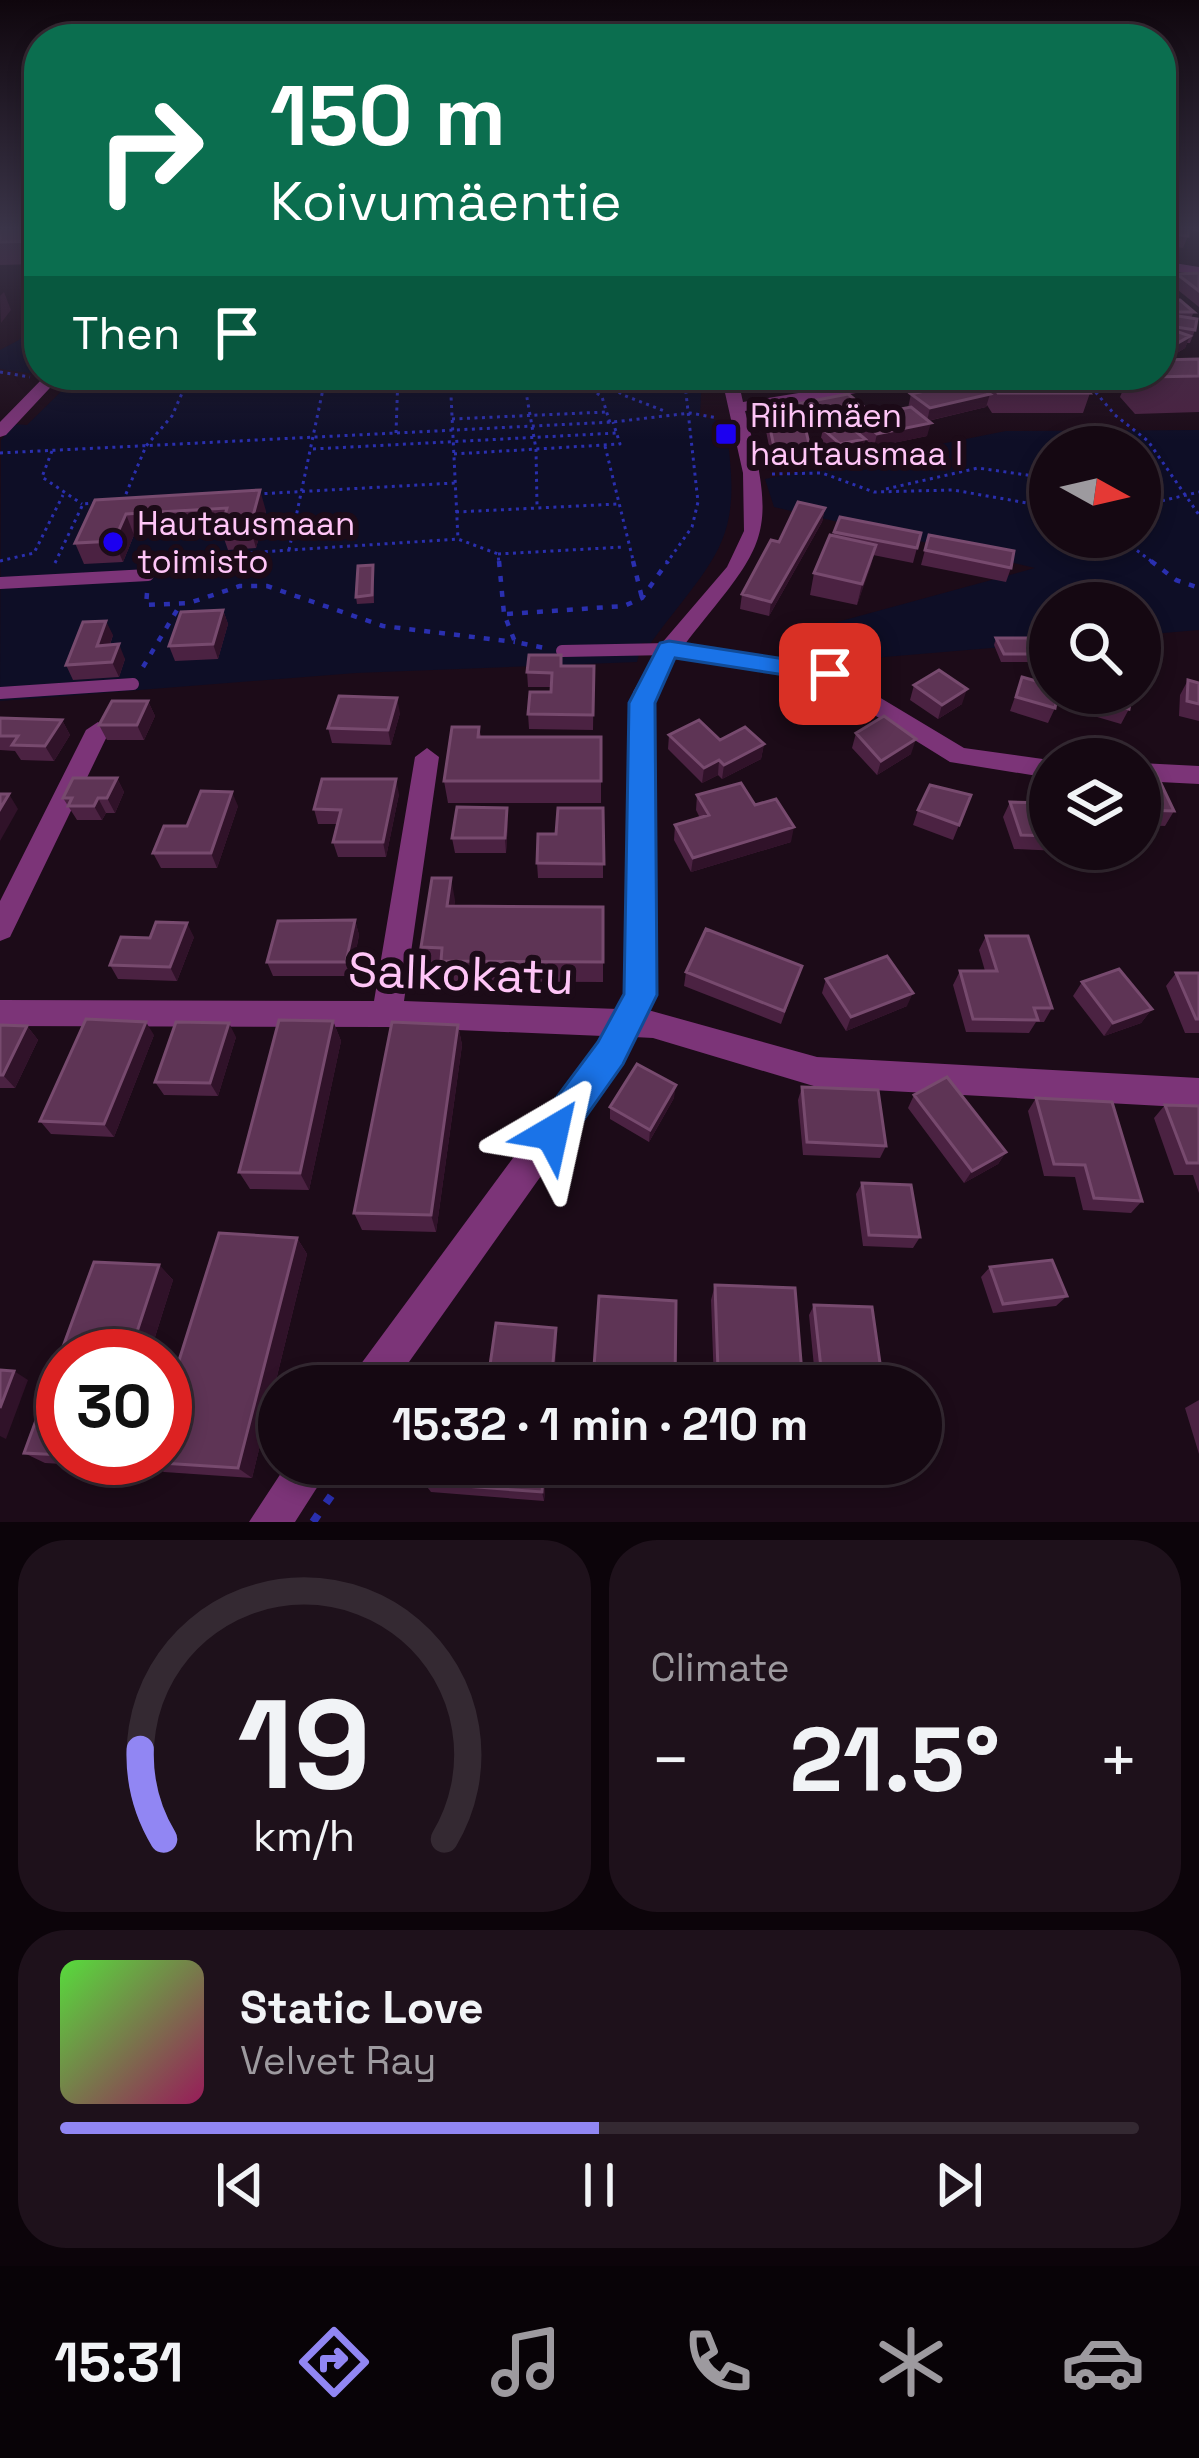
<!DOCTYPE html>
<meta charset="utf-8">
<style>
:root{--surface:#150812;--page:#1e111b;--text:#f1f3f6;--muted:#9d9a9f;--line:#342932;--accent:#9186f3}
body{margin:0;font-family:"Space Grotesk",sans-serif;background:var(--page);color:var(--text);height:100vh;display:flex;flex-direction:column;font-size:45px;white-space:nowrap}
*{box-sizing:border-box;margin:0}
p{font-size:39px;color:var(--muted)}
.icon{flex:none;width:66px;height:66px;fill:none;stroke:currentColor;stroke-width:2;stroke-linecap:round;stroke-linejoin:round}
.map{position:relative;height:1522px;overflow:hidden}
.side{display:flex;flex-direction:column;gap:18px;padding:18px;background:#0c040a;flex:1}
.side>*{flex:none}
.guide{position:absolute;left:24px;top:24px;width:1152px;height:366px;border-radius:48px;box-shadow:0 6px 18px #0003,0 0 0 3px var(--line);background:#0b6e4f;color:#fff;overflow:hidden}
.needle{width:78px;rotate:98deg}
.fabs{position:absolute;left:1029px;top:426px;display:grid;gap:24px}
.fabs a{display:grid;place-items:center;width:132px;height:132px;border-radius:50%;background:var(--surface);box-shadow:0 6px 18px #0003,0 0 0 3px var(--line);font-size:60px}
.speed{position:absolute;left:36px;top:1329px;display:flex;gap:24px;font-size:60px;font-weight:700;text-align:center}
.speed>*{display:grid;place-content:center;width:156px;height:156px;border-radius:50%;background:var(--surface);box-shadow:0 6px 18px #0003,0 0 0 3px var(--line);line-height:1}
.speed .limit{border:18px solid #d22;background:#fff;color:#111}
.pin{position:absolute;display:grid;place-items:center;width:102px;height:102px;color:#fff;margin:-51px;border-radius:24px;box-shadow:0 6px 18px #0006}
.me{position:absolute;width:132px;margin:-66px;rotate:36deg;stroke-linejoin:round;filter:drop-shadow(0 0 9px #0008)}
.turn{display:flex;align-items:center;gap:42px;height:252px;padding:0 48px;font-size:54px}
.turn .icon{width:156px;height:156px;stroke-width:2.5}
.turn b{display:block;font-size:84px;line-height:102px}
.then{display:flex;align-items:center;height:114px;padding:0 48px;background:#0003;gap:24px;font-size:45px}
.big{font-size:90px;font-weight:600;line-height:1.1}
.side .widget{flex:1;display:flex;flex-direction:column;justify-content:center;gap:18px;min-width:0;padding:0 42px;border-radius:48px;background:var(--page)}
.side .dial{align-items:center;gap:0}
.dial svg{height:312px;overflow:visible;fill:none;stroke:var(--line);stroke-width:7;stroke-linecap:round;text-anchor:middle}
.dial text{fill:var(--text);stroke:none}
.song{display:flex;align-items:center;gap:36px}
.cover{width:144px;height:144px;border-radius:18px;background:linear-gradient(135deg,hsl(110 70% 55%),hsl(330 70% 35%))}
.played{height:12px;border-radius:6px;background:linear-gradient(90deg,var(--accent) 50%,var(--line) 50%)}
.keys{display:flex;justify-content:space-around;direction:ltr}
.heat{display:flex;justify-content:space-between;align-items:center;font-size:66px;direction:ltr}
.side .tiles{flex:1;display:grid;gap:18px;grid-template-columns:1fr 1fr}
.widget:last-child{grid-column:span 2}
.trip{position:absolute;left:258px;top:1365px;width:684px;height:120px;border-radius:60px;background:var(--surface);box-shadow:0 6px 18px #0003,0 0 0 3px var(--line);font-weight:600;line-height:120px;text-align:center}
.dock{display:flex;height:192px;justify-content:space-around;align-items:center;background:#080307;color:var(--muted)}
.dock .icon{width:84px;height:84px}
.dock .active{color:var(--accent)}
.dock b{font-size:54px;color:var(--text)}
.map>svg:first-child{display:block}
</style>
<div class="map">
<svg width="1199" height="1522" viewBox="0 0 1199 1522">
<rect width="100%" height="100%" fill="#1c0b18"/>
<path fill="#0e0e26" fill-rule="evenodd" d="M39 312 41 375 0 369V350L19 340Z
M78 375H702L700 416 725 423C745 543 718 552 650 644L642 643 637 662 356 673 0 701 1 440 14 424 27 425Z
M1199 430V630L1140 635V603H1050V643L849 660 786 636 1035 568 774 507 765 479 1006 431ZM1050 447H1140V537H1050Z"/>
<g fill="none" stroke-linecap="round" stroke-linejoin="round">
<path stroke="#2a2faf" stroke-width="3" stroke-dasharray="3 4.5" stroke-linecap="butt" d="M0 372 30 377
M450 375 458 539
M523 375 536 449 537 505
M573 375 602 397 610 423
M594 375 623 395 667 412
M1081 375 1115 415 1148 441 1199 515
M452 419 606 412
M396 433 398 375
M605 446 634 564
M313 449 617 433
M52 451 42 477 82 504
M0 453 613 422 690 413 718 418
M454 454 620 444 613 422
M772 474 822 473 874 492 953 490 1050 507
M886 489 978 468 1041 477 1050 491
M257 494 455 483
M123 501 146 446 172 416 190 375
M1140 506 1199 492
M456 512 618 504
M1119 537 1155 564
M289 550 326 375
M498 554 624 547
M0 561 34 553 63 495
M55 563 83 504 96 503
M162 564 170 558 458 539 498 554 499 564
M666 564 692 527 698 502 684 375"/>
<path stroke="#2a2faf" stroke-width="4.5" stroke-dasharray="6 9" stroke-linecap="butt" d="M499 561 504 614 515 642 545 648
M633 561 642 598
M1151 561 1176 580 1199 588
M162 564 166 561
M147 593 146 605 189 603 240 586H267L383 626 515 642
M507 614 624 606 642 598 668 561
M143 667 180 605"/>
<path stroke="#2a2faf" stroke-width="8" stroke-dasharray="9 14" stroke-linecap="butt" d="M313 1522 353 1464"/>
<path stroke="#7c3478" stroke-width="8" d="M1161 265 1199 271"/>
<path stroke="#7c3478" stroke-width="12" d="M0 583 148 575
M562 651 669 649
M0 693 133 684"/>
<path fill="#7c3478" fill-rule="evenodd" d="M1185 227H1199V232L1187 229Z
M46 375H62L6 435 0 437V422Z
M721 375H737L743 402 908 375H944L936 380 745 411C780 541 764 544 685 644L824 664 964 748 1050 760V778L950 762 810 675 675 657 655 692 656 995 648 1010 817 1057 1199 1078V1108L817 1087 653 1038 634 1037 621 1063 392 1386H350L355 1372 603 1036 387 1027 0 1026V1000L374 1001 415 757 427 748 439 757 404 1001 618 1009 626 994 633 692 661 644 727 567 744 531 743 473Z
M98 722 110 730 10 937 0 941V901L86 730Z
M1140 763 1199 766V784L1140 781Z
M287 1464H332L295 1522H249Z"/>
</g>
<path fill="#4b2242" d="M0 227H39V264L0 265Z
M1161 227 1188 236 1183 248 1161 245Z
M1161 248 1175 259 1173 265 1161 263Z
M1199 273V307L1173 286 1177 274Z
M1161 300 1194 312 1191 318 1195 330 1190 343H1187L1185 348 1169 358 1161 355V331L1167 328 1168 325 1161 319Z
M1199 359V412L1135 414 1120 397 1129 375H1161Z
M989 379 1090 393 1083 413H992L987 405 986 407 928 421 927 436 874 447 865 439 862 452 838 458 820 442 823 429 825 428 809 431 805 428 810 448 808 461H772L766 431 768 418 794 417 796 404 864 407 862 417 908 408 911 394 985 391Z
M95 500 266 511 256 548 228 550 221 530 134 535 123 562 84 564 75 543Z
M825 508 822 522 769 616 740 609 742 594 779 542Z
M840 517 921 533 913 563 873 555 857 605 810 595 814 573 833 536Z
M929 535 1011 568 1006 582 921 565Z
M373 565 374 603 357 604 356 597Z
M223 610 228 624 218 659 175 661 169 646Z
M113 635 110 645 125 659 119 677 73 680 66 665Z
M996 638 1034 654 1031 662H1001L994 645Z
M562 666H594L593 730 529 729 528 714 551 692V687H528L527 672Z
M1022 677 1055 708 1048 723 1010 711Z
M783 680 836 702 808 717 781 695Z
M1188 680 1199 683V721L1179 716 1180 695Z
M914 685 962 704 938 719 910 700Z
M1084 693H1132L1129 709 1121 724 1080 712Z
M148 701 155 716 144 740H107L99 725Z
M400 713 391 745 332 743 328 728Z
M0 718 62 720 70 735 54 761 21 760 15 751 0 750Z
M479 727 481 737H601V803H448L444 781Z
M856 733 911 754 877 775 852 748Z
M669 735 764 744 761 759 722 779 718 775 702 783 668 749Z
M1140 770 1174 811 1165 826 1140 825Z
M117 778 124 792 115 813H106L102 820H77L63 798Z
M399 794 386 857H338L333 842 338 824H318L314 809Z
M697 795 755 805 791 842 691 872 674 840 675 825 700 818 696 810Z
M971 795 953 840 913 825 918 810Z
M1010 802 1050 803V849H1061L1060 851 1014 849 1003 817Z
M238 806 217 868H161L153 853 187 826Z
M507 808 508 822 506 853H455L452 838Z
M603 808V878H538L537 863 556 834Z
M455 900 454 906 603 907V982L445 981 442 968H426L421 947Z
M355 920 359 935 351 976H273L267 962Z
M986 936 1052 1008 1044 1022H1036L1029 1033 966 1032 953 985 960 971H985L979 950Z
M194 937 177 981 118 979 110 965Z
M802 966 781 1024 684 986 686 972Z
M1176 973H1199V1033H1185L1166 986Z
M826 979 907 1006 846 1031 822 993Z
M1082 982 1152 1009 1141 1023 1104 1036 1073 996Z
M333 1021 341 1041 309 1190 250 1189 239 1172Z
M0 1025 27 1026 38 1040 15 1088H0Z
M458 1025 462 1045 436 1232 362 1230 354 1213Z
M154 1035 114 1137 51 1134 40 1121Z
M236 1037 218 1096 164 1095 155 1082Z
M802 1087 886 1146 880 1158 803 1155 798 1100Z
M914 1095 1006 1152 998 1164 964 1183 908 1108Z
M674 1098 649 1142 610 1119V1107Z
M1036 1098 1142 1201 1131 1213 1083 1210 1075 1177 1044 1176 1028 1111Z
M1165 1105 1199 1106V1193L1193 1175H1174L1154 1118Z
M862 1183 920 1237 913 1248 863 1246 856 1194Z
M297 1238 307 1254 252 1478 164 1472 147 1462Z
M94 1262 159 1265 173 1280 149 1356H63V1458H118L115 1467 45 1463 24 1453Z
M990 1267 1067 1296 1056 1306 993 1313 981 1277Z
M715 1285 803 1386H740L739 1384 714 1383 711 1300Z
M599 1296 675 1386H594Z
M814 1305 881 1370 874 1379 815 1377 809 1315Z
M1199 1400V1454L1185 1408Z
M427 1464H547L544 1501 431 1492 424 1483Z
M630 1464 674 1471 672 1478 629 1474Z"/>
<path fill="#301229" d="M4 292 11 310 1 323 0 296Z
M1190 336 1185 348 1169 358 1174 345Z
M990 394 986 407 927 421 930 408Z
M864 407 862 421 858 417 857 422 809 431 811 418Z
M931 423 927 436 874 447 877 434Z
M865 439 862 452 838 458 840 444Z
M260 490 266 511 256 548 250 527Z
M825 508 822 522 769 616 771 602Z
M126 514 134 535 123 562 114 541Z
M876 545 871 566 857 605 862 584Z
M223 610 228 624 218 659 213 644Z
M106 621 113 635 104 661 97 646Z
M119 644 125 659 119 677 112 662Z
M839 687 836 702 808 717 811 703Z
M967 689 962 704 938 719 942 705Z
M397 698 400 713 391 745 388 730Z
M148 701 155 716 144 740 137 725Z
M62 720 70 735 54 761 45 746Z
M916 739 911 754 877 775 881 761Z
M764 744 761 759 722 779 724 765Z
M719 760 718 775 702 783 704 768Z
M117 778 124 792 115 813 107 798Z
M396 779 399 794 386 857 383 842Z
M232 792 238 806 217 868 211 853Z
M9 794 18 809 0 841V809Z
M98 798 106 813 102 820 94 806Z
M507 808 508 822 506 853 505 838Z
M794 827 791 842 691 872 693 858Z
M451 878 455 900 451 927 447 906Z
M355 920 359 935 351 976 346 962Z
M187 923 194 937 177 981 170 967Z
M913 993 907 1006 846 1031 851 1017Z
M1152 1009 1141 1023 1104 1036 1113 1023Z
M333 1021 341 1041 309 1190 300 1173Z
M146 1022 154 1035 114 1137 104 1124Z
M229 1023 236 1037 218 1096 210 1083Z
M458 1025 462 1045 436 1232 431 1215Z
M27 1026 38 1040 15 1088 3 1075Z
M676 1085 674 1098 649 1142 650 1130Z
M1006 1152 998 1164 964 1183 972 1171Z
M297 1238 307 1254 252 1478 238 1468Z
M159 1265 173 1280 149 1356H129Z
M556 1328 557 1342 554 1386H551Z
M14 1371 28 1380 6 1439 0 1436V1408Z
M98 1458H118L115 1467Z
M544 1464H547L544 1501 542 1492Z"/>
<path fill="#5e3455" stroke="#774a6e" stroke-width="3" d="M0 227H39V241L0 242Z
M1161 227H1188V236L1161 233Z
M1161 248 1175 250V259L1161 257Z
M1199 273V291L1177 274Z
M1161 274 1167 275 1166 285 1161 284Z
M1161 300H1180L1194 312H1173Z
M1172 315 1197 319 1195 330 1170 326Z
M1167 328 1190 336 1174 345 1161 340V331Z
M1199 359V376L1149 377 1147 375H1161V360Z
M989 379H1079L1090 393H998Z
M970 381 990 394 930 408 911 394Z
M848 394 864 407 811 418 796 404Z
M911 407 931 423 877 434 858 417Z
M768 418H803L810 448 774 447Z
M847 424 865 439 840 444 823 429Z
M260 490 250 527 221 529 227 508 126 514 114 541 75 543 95 500Z
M798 502 825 508 771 602 742 594 771 540 779 542Z
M840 517 921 533 917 548 834 532Z
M830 535 876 545 862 584 814 573Z
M929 535 1014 551 1011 568 925 550Z
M373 565 372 595 356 597 358 566Z
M223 610 213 644 169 646 181 612Z
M106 621 97 646 119 644 112 662 66 665 83 622Z
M996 638H1027L1034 654H1004Z
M529 655H561V666H594L593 715 528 714 530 692H551L552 673 527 672Z
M812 666 839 687 811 703 783 680Z
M939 670 967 689 942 705 914 685Z
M1022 677 1050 685V693H1058L1055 708 1016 697Z
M1188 680 1199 683V704L1187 701Z
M1087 693H1132L1129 709 1086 697Z
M339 696 397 698 388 730 328 728Z
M112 701H148L137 725H99Z
M884 716 916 739 881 761 856 733Z
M0 718 62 720 45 746 12 745 18 736H0Z
M699 720 720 740 745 727 764 744 724 765 719 760 704 768 669 735Z
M452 727H479L478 737H601V781H444Z
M1140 770 1155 771 1174 811 1140 810Z
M73 778H117L107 798H98L94 806H68L72 798H63Z
M322 779H396L383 842H333L341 810 314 809Z
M741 783 755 805 776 799 794 827 693 858 675 825 709 815 697 795Z
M930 785 971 795 959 825 918 810Z
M201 791 232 792 211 853H153L164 826H187Z
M0 794H9L0 809Z
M1010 802 1050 803V836L1021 835Z
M457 807 507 808 505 838H452Z
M558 808H603L604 864 537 863 538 834H556Z
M432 878H451L447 906 603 907V962L441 961 442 948 421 947Z
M355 920 346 962H267L278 921Z
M156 922 187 923 170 967 110 965 121 937 150 938Z
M706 929 802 966 784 1011 686 972Z
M986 936H1028L1052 1008H1034L1038 1020 973 1019 960 971H997Z
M887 956 913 993 851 1017 826 979Z
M1119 969 1152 1009 1113 1023 1082 982Z
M1176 973H1199V1019H1196Z
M86 1019 146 1022 104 1124 40 1121Z
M279 1020 333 1021 300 1173 239 1172Z
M176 1022 229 1023 210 1083 155 1082Z
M392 1022 458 1025 431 1215 354 1213Z
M0 1025 27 1026 3 1075H0Z
M637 1064 676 1085 650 1130 610 1107Z
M947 1077 1006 1152 972 1171 914 1095Z
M802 1087 878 1090 886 1146 807 1142Z
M1036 1098 1112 1102 1142 1201 1094 1198 1085 1165 1054 1164Z
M1165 1105 1199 1106V1163H1187Z
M862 1183 911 1185 920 1237 869 1235Z
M219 1233 297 1238 238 1468 147 1462 148 1458H165V1405Z
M1052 1260 1067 1296 1003 1304 990 1267Z
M94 1262 159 1265 129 1356H63V1455L24 1453Z
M715 1285 795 1288 803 1386H745V1371L718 1370Z
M599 1296 676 1301 675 1386H620L621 1383 593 1381Z
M814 1305 872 1307 881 1370 821 1368Z
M496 1323 556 1328 551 1386H487Z
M0 1370 14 1371 0 1408Z
M427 1464H544L542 1492 424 1483Z
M630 1464H674V1471L630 1467Z"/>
<linearGradient id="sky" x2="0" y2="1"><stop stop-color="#0f060d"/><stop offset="0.52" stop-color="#3a3448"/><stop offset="1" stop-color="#3a3448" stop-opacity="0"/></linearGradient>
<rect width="1199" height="440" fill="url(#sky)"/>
<path fill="#1a73e8" stroke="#114b97" stroke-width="3" d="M669 641 830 666 842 674 830 682 675 658 655 703 657 995 623 1064 565 1146 552 1151 539 1146 533 1133 539 1121 598 1042 624 994 629 703 660 643Z"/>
<g fill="#1c00f0" stroke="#1c0b18" stroke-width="4.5">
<rect x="714" y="422" width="24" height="24" rx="6"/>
<circle cx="113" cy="542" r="12"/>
</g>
<g text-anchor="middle" stroke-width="12" stroke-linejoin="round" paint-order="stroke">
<g font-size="33" fill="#ffc5f7" stroke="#1c0b18" text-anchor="start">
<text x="750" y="427">Riihimäen<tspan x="750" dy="38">hautausmaa I</tspan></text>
<text x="137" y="535">Hautausmaan<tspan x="137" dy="38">toimisto</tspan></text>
</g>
<g font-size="48" fill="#ffc5f7" stroke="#1c0b18">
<text transform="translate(461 973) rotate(2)" y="17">Salkokatu</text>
</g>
</g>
</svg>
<div class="fabs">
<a><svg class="needle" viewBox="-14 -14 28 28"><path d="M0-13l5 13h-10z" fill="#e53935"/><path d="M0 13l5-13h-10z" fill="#9d9a9f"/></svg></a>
<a><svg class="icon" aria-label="search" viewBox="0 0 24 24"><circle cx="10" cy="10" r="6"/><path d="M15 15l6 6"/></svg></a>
<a><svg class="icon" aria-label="layers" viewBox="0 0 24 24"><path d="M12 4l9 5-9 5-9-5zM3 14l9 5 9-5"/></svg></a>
</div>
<div class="speed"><div class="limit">30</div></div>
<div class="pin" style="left:830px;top:674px;background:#d93025"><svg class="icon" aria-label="arrive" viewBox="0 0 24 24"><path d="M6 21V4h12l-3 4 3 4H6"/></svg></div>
<svg class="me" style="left:552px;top:1133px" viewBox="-20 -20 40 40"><path d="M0-17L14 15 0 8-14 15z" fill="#1a73e8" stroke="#fff" stroke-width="4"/></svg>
<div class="trip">15:32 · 1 min · 210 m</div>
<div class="guide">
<div class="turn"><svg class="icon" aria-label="right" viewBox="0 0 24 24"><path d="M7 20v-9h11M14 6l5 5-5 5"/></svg><div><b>150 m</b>Koivumäentie</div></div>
<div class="then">Then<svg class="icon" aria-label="arrive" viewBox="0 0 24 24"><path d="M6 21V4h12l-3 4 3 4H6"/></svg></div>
</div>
</div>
<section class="side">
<div class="tiles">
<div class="widget dial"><svg viewBox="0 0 100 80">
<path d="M14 69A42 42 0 1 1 86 69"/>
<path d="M14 69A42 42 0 0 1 8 46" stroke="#9186f3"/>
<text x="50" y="56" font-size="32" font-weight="700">19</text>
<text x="50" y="72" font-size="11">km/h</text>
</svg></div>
<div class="widget"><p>Climate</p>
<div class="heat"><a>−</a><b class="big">21.5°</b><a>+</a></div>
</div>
<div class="widget">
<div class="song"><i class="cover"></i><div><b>Static Love</b><p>Velvet Ray</p></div></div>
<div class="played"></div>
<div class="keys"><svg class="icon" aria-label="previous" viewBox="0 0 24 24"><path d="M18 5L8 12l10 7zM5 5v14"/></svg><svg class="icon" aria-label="pause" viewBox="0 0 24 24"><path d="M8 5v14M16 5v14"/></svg><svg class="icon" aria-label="next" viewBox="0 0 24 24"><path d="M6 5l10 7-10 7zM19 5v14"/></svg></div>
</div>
</div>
</section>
<nav class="dock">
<b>15:31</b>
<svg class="icon active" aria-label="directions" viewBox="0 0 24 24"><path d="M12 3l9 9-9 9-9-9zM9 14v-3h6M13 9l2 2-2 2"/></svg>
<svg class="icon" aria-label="music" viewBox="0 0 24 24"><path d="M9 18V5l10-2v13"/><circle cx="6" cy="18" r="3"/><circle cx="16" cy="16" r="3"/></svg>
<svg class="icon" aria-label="phone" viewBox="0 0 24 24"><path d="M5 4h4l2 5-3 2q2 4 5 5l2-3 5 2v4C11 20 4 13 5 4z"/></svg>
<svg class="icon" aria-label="climate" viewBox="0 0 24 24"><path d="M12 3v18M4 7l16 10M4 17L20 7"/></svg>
<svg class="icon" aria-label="car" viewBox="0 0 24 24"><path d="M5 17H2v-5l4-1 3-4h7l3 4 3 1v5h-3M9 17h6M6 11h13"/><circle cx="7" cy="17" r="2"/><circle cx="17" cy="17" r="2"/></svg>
</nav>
